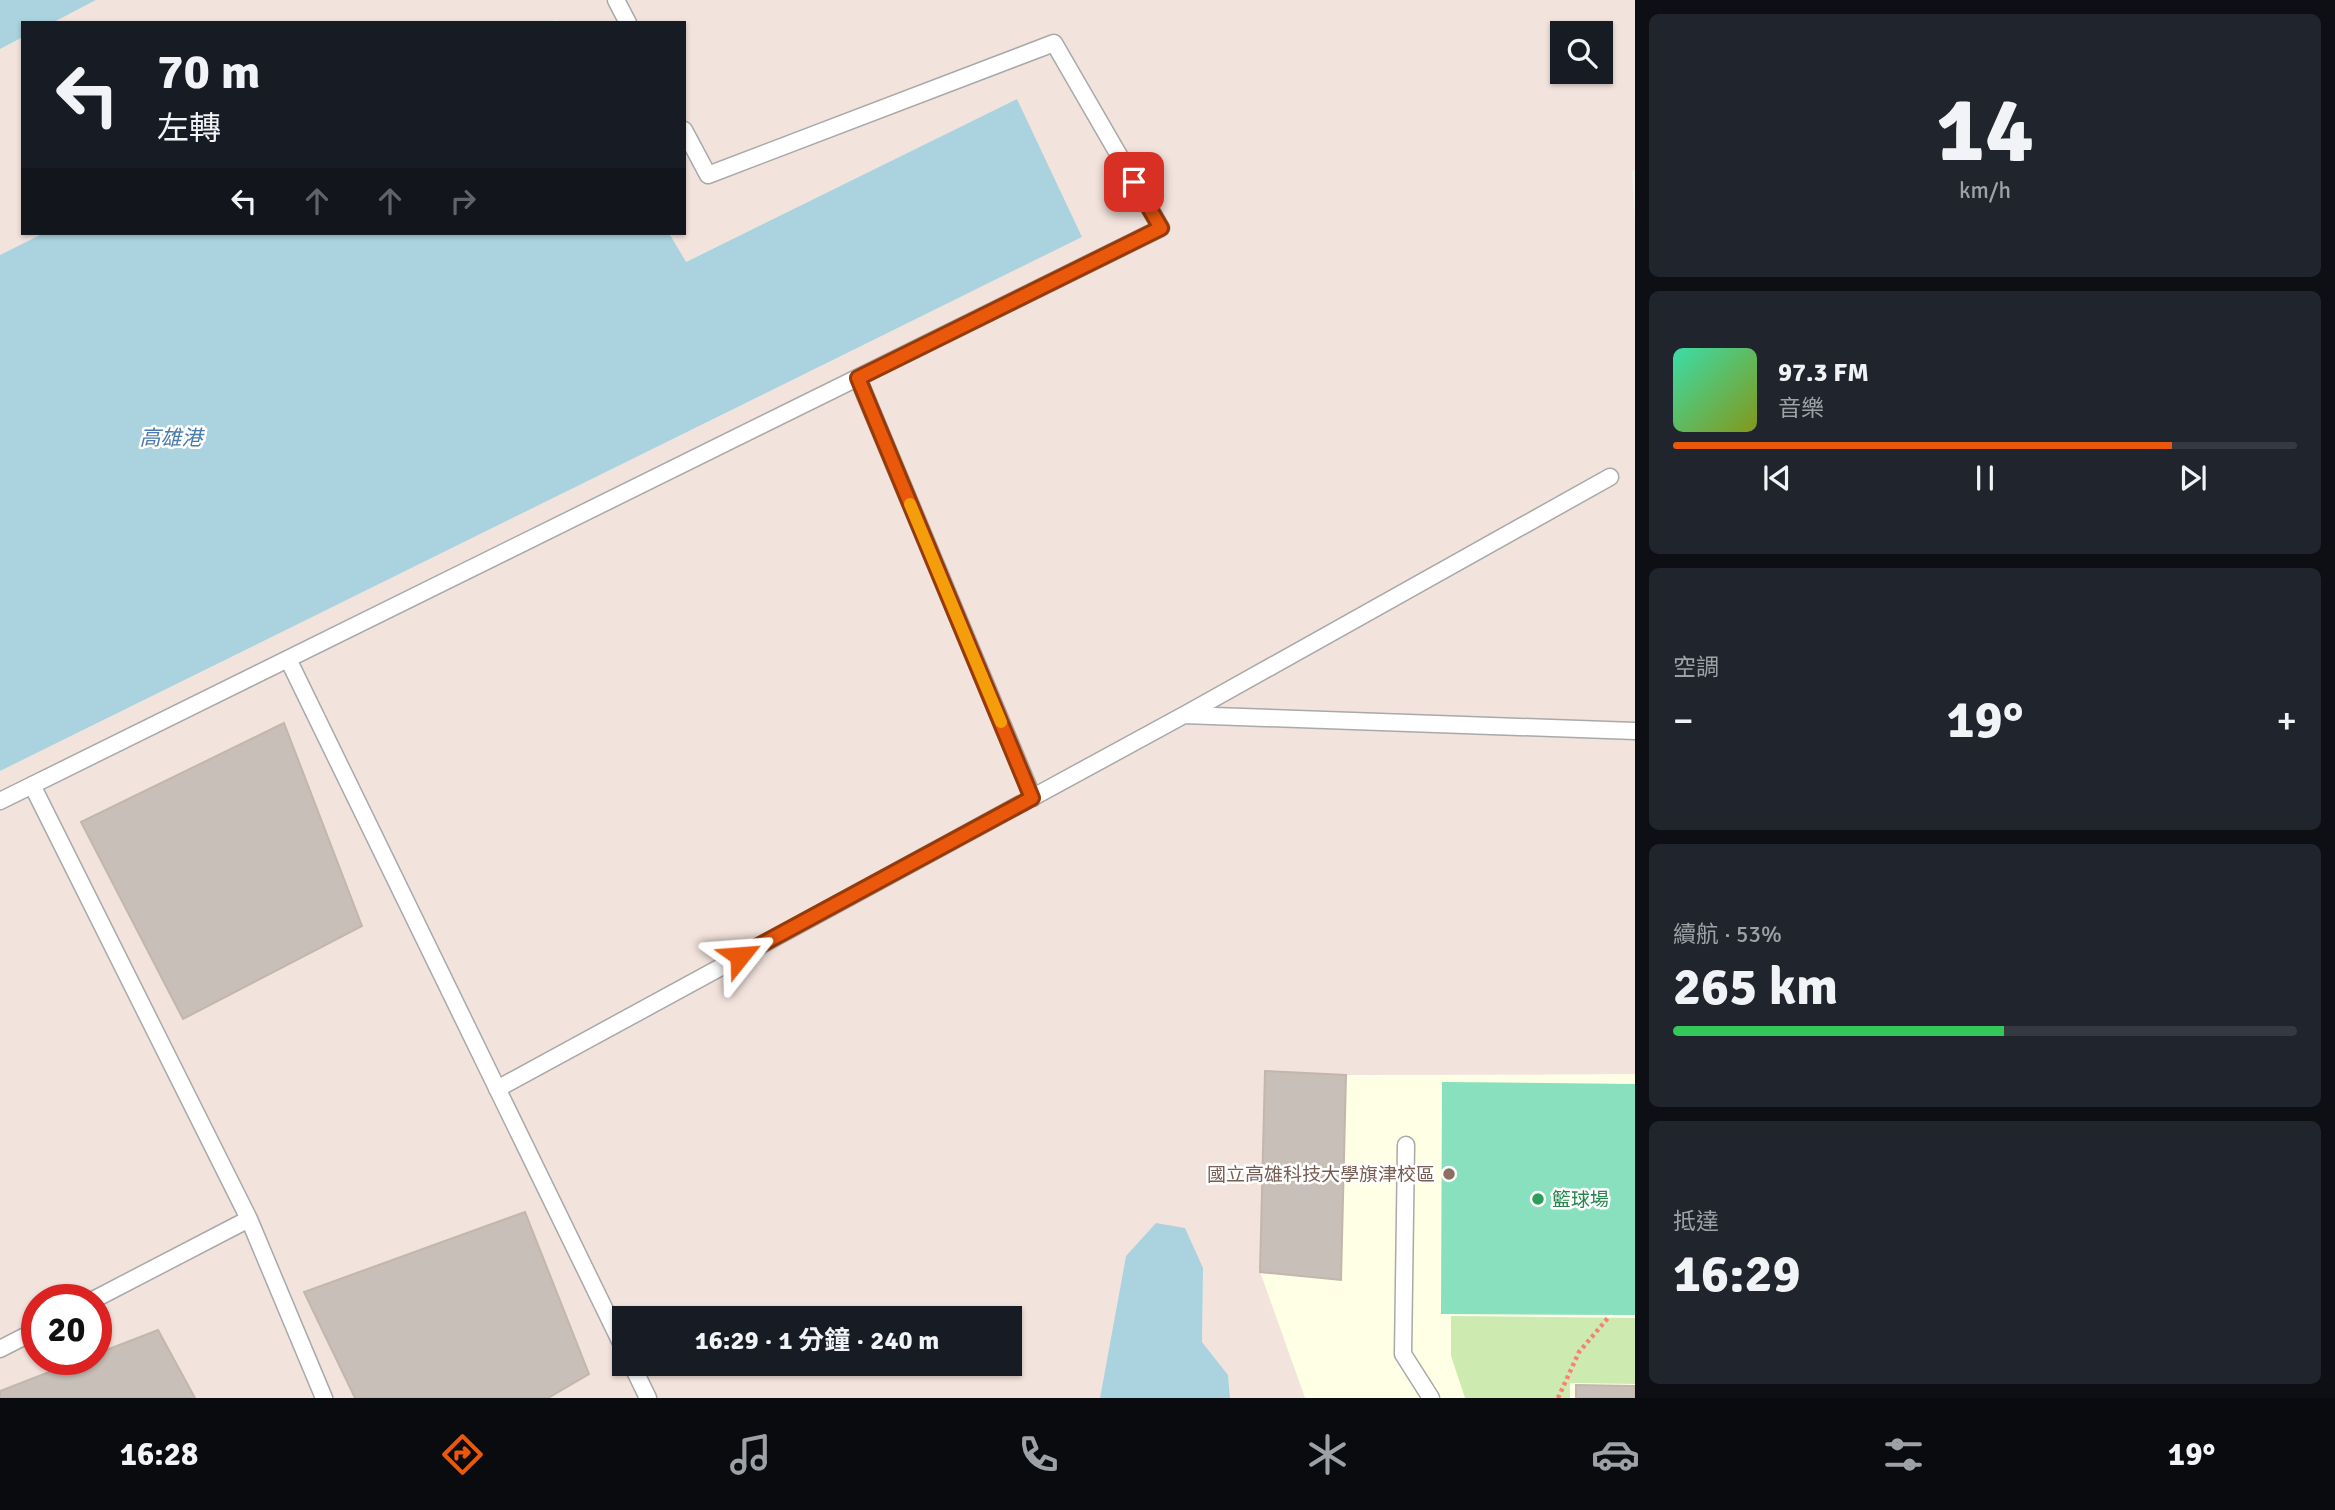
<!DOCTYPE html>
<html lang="zh-TW">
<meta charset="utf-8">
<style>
:root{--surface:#171b24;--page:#20242c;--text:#f1f3f6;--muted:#9ea1a6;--line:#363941;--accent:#ea580c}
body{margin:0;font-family:Signika,"Noto Sans TC",sans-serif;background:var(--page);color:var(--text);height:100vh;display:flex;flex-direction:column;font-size:26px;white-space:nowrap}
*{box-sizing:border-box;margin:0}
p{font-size:23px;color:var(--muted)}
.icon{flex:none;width:38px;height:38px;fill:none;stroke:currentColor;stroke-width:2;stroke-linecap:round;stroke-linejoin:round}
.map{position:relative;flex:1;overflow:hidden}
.side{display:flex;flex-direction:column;gap:14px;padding:14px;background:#0d0f14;width:700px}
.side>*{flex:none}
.banner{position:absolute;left:21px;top:21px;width:665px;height:214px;border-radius:0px;box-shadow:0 2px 5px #0004;background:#171b24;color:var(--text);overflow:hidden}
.fabs{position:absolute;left:1550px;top:21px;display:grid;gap:14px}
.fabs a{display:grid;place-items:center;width:63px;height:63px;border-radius:0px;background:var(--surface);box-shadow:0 2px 5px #0004;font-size:35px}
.speed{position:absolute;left:21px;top:1284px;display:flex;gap:14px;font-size:35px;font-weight:700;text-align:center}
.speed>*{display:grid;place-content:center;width:91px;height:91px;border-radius:50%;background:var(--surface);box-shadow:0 2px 5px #0004;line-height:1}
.speed .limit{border:10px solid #d22;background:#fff;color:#111}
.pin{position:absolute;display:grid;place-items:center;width:60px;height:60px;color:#fff;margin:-30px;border-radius:14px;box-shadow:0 4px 10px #0006}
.me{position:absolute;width:77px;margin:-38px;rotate:62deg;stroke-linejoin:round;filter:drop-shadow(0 0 5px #0008)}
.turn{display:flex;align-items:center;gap:24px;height:147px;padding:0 21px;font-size:32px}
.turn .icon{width:91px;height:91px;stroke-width:2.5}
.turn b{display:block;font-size:49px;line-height:60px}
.lanes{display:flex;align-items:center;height:66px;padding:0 21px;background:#0003;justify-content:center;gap:35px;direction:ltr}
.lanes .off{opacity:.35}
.big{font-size:52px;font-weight:700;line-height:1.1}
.side .tile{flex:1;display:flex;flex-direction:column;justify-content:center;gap:10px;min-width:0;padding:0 24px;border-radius:10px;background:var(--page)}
.side .dial{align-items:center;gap:0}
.dial b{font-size:91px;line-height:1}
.song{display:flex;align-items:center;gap:21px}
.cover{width:84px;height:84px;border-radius:10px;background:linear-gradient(135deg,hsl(160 70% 55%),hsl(70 70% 35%))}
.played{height:7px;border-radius:4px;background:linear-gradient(90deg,var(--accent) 80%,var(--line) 80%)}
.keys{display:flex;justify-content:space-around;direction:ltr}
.heat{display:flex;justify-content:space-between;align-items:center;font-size:38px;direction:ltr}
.charge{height:10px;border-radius:5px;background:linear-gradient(90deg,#34c759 53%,var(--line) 0)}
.trip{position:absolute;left:612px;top:1306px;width:410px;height:70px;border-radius:0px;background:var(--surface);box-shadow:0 2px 5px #0004;font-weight:700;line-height:70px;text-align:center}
.dock{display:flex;height:112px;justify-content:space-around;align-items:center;background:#090b0e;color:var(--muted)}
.dock .icon{width:49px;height:49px}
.dock .current{color:var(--accent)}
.dock b{font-size:32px;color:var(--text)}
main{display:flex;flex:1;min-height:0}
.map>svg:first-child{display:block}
</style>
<main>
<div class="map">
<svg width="1635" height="1398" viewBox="0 0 1635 1398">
<rect width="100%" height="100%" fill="#f2efe9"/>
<path fill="#ffffe5" d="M1265 1071 1346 1075 1635 1074V1398H1305L1260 1272Z"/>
<path fill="#f3e3dd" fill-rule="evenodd" d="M96 0H1635V171H1632L1635 226V1074L1346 1075 1265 1071 1260 1272 1305 1398H1230L1228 1375 1202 1342 1203 1268 1126 1256 1100 1398H0V771L1082 237 1017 99 685 262 670 233H684V23H559L557 19 549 23H52ZM1563 33H1601V72H1563ZM37 1300H96V1360H37ZM625 1318H1010V1363H625Z
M23 37V233H44L0 255V49Z"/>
<path fill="#cdebb0" d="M1451 1316 1635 1318V1384L1570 1383V1398H1465L1451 1356Z"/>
<path fill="#88e0be" d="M1442 1082 1635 1084V1315L1441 1314Z"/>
<path fill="#aad3df" d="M0 0H96L52 23H23V37L0 49Z
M1017 99 1082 237 0 771V255L44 233H669L686 262Z
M1156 1223 1185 1228 1203 1268 1202 1342 1228 1375 1230 1398H1100L1126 1256Z"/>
<path fill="#c7bfb8" stroke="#c4b6ab" stroke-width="2" d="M284 723 362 926 183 1019 81 822Z
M1265 1071 1346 1075 1341 1280 1260 1272Z
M525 1212 589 1374 548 1398H355L304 1292Z
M158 1330 195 1398H0V1391L80 1360H96V1354Z
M1576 1385 1635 1386V1398H1576Z"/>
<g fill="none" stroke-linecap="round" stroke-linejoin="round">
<defs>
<path id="lane" d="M616 0 628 23
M858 378 1033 798
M288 659 625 1351
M1186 714 1610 477
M32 785 249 1219 93 1300
M0 801 1161 228 1054 43 708 175 684 130
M497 1089 1184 715 1635 731
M1406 1145 1403 1354 1431 1398
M249 1219 324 1398
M0 1349 37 1330
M631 1363 648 1398"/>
</defs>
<use href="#lane" stroke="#a9a9a9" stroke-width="19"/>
<path stroke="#fa8072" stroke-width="4.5" stroke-dasharray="3.5 3.5" stroke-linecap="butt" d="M1558 1398 1579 1352 1608 1318"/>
<use href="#lane" stroke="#fff" stroke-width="16"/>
</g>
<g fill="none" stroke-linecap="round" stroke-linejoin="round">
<defs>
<path id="route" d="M740 956 1032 798 858 378 1161 228 1134 182"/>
</defs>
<use href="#route" stroke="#983908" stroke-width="18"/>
<use href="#route" stroke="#ea580c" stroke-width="12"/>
<path stroke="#f59e0b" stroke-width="12" d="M910 504 1001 722"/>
</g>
<circle fill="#8d6e63" stroke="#fff" stroke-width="2.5" cx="1449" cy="1174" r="7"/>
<circle fill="#2e9e5b" stroke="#fff" stroke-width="2.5" cx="1538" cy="1199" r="7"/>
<g text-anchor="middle" stroke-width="5" stroke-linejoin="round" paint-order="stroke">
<g font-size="19" fill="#785e54" stroke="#fff" text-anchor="end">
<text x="1435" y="1181">國立高雄科技大學旗津校區</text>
</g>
<g font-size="19" fill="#27864d" stroke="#fff" text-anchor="start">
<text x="1552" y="1206">籃球場</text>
</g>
<g font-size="21" font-style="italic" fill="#4a7aab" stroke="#fff">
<text x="171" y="445">高雄港</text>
</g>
</g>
</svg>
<div class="fabs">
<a><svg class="icon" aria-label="search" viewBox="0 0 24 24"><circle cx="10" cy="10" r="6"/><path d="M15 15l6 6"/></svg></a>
</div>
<div class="speed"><div class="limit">20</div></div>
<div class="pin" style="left:1134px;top:182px;background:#d93025"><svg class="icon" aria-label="arrive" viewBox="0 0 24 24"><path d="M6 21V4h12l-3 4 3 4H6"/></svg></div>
<svg class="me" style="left:740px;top:956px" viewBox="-20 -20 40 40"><path d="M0-17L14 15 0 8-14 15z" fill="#ea580c" stroke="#fff" stroke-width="4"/></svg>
<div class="trip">16:29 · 1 分鐘 · 240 m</div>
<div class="banner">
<div class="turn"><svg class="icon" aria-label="left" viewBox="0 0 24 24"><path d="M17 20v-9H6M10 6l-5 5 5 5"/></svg><div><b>70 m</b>左轉</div></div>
<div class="lanes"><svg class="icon" aria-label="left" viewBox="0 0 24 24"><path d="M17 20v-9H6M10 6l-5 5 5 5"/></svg><svg class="icon off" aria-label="ahead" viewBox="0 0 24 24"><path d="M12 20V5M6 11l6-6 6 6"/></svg><svg class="icon off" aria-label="ahead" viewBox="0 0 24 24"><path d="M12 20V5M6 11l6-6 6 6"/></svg><svg class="icon off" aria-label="right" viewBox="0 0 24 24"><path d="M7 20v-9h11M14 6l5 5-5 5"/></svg></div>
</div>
</div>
<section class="side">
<div class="tile dial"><b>14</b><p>km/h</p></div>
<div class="tile">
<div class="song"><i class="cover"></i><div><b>97.3 FM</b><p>音樂</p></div></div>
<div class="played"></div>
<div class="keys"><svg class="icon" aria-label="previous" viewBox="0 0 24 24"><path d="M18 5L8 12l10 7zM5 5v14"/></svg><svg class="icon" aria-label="pause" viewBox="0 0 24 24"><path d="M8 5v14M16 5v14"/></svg><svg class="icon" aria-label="next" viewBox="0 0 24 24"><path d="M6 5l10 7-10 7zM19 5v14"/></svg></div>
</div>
<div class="tile"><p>空調</p>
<div class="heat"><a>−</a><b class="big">19°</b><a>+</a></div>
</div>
<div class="tile"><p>續航 · 53%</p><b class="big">265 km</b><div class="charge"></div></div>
<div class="tile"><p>抵達</p><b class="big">16:29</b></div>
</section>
</main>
<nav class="dock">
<b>16:28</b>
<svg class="icon current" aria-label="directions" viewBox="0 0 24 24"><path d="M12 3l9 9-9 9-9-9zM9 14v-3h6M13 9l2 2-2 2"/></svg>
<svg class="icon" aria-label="music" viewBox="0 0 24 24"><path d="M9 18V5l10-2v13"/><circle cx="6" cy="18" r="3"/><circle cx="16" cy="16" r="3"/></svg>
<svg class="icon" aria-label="phone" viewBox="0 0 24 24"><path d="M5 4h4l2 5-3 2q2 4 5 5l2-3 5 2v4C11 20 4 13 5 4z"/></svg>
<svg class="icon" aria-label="climate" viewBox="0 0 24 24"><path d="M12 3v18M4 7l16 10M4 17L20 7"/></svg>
<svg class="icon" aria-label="car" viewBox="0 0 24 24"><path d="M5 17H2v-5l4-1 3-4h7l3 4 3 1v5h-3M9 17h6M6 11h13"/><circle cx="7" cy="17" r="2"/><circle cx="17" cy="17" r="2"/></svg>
<svg class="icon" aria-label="filters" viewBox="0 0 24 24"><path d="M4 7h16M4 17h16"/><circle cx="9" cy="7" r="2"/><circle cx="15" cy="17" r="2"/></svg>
<b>19°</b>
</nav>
